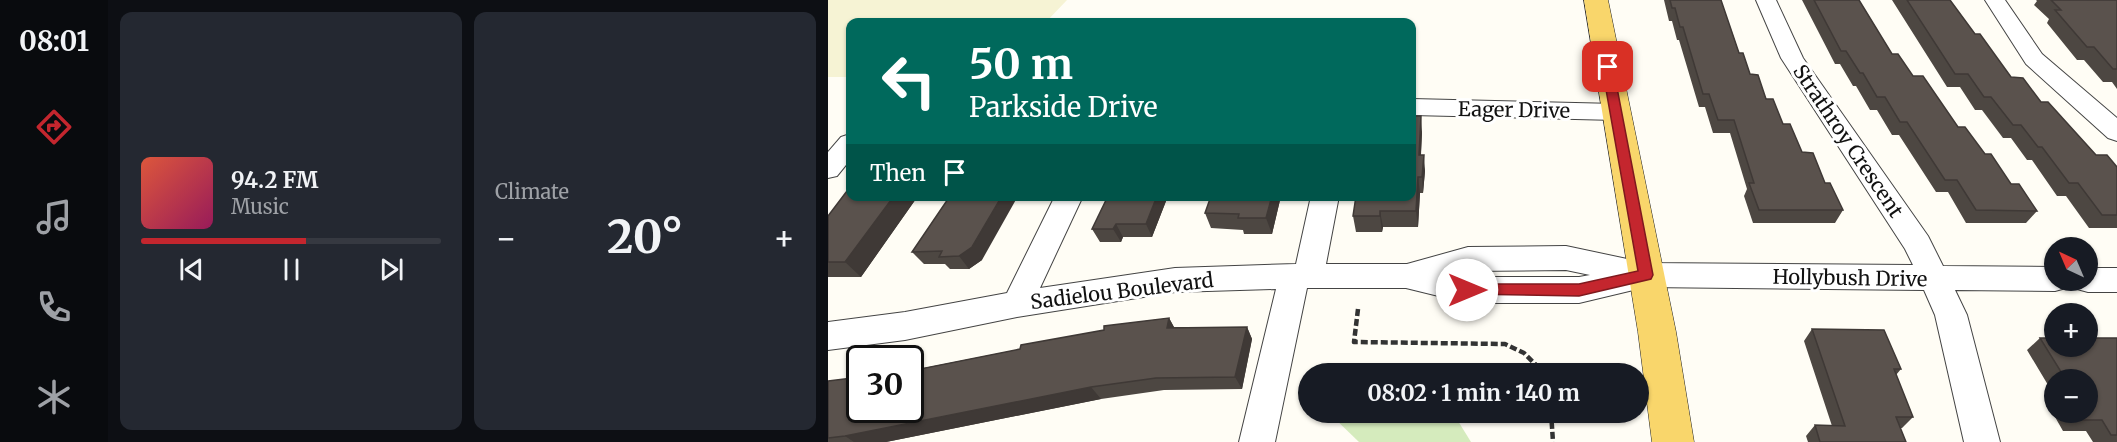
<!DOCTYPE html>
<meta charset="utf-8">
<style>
:root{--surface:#171b24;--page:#242831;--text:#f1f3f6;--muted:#9ea1a6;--line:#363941;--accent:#c4262e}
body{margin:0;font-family:Merriweather,serif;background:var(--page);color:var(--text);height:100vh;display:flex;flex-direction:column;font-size:22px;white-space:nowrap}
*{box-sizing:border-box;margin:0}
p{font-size:20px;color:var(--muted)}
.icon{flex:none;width:33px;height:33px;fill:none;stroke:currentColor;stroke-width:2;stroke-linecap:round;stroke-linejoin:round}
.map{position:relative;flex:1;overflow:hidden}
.panel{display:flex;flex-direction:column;gap:12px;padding:12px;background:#0d0f14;width:720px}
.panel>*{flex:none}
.banner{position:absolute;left:18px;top:18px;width:570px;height:183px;border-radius:12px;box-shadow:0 2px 4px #0004;background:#00695c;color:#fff;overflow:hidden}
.needle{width:39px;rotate:316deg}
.tools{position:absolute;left:1216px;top:237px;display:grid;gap:12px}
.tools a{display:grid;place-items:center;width:54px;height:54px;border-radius:50%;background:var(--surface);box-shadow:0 2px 4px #0004;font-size:30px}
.speed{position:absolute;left:18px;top:345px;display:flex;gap:12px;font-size:30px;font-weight:700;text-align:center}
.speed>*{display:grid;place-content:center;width:78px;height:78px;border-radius:50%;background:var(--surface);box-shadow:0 2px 4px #0004;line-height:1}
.speed .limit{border:3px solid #111;border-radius:9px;background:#fff;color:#111}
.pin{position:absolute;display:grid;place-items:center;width:51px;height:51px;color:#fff;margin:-26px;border-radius:12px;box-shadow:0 3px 9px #0006}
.me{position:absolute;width:66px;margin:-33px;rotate:90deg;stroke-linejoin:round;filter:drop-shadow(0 0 4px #0008)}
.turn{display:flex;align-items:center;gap:21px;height:126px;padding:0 24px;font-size:27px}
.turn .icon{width:78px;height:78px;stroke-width:2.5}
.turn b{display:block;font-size:42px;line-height:51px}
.then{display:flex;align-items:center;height:57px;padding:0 24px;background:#0003;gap:12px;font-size:22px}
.big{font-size:45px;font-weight:700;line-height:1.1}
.panel .card{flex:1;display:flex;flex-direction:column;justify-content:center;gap:9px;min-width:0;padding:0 21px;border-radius:12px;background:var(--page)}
.song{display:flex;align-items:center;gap:18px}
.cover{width:72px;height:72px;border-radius:9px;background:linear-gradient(135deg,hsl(10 70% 55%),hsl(330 70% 35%))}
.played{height:6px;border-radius:3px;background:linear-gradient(90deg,var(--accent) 55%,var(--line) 55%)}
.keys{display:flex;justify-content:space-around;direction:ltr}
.heat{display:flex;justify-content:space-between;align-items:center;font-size:33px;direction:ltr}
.panel .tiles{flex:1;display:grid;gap:12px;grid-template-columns:repeat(2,1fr)}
.trip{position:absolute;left:470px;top:363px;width:351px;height:60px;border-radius:30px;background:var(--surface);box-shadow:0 2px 4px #0004;font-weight:700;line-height:60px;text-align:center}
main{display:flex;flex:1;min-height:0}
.tabs{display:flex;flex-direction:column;width:108px;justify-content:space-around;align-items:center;background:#090b0e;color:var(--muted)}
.tabs .icon{width:42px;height:42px}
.tabs .active{color:var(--accent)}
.tabs b{font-size:27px;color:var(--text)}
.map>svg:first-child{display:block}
</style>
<main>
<nav class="tabs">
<b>08:01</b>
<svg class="icon active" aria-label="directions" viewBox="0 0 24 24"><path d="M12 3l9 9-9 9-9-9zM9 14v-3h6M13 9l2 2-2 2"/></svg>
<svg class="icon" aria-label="music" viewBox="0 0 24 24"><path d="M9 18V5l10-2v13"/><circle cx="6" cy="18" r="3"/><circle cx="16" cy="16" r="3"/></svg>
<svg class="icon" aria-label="phone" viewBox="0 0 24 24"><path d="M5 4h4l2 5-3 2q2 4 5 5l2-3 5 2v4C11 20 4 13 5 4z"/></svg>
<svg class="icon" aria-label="climate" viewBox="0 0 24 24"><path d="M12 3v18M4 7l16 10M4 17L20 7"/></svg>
</nav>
<section class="panel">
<div class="tiles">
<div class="card">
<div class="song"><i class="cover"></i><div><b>94.2 FM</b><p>Music</p></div></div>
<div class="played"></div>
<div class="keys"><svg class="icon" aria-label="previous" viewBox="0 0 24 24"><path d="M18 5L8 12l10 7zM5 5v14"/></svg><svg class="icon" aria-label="pause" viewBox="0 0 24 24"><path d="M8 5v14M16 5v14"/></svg><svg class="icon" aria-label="next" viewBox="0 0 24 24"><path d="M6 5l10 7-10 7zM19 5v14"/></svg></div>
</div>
<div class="card"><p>Climate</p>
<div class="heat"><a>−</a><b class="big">20°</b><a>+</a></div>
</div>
</div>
</section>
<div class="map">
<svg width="1289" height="442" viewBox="0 0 1289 442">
<rect width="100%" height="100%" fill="#fffdf5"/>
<path fill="#f6f3d4" d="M0 0H239L218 22H22V77H0Z"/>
<path fill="#d5ebbd" d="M501 413H616L630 421 643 442H531Z"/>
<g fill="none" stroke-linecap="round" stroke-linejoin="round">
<defs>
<path id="minor" d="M928 0H948L975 58 1100 236 1115 266 1227 267V280H1241L1238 288 1227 291 1127 290 1139 315 1172 442H1136L1107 315 1096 290 818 287 751 303H639L578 288H479L447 442H411L448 289 347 292 189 317 77 340 0 350V322L77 312 179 293 227 196H255L212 288 347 268 468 264 483 196H511L498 264H579L640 247 738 246 818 263 1085 265 1077 249 953 58ZM738 270 762 275 751 277H639L627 275 640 271Z
M1157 0H1177L1214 54 1289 118V141L1280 138 1198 64Z
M584 99 788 104 797 106 800 112 797 118 788 120 584 115Z
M22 134V160L9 176 0 178V152L13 137Z
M1260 268H1289V292H1260L1249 289 1245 280H1260Z"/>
<path id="major" d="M756 0H780L848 332 866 442H824L810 332Z"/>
</defs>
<use href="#minor" stroke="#444" stroke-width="2"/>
<use href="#major" stroke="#222" stroke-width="1"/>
<path stroke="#333" stroke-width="4.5" stroke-dasharray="7 3" stroke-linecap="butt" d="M530 309 526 342 677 344 696 353 717 374
M723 412 725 442"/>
<use href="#minor" fill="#fff" fill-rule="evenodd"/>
<use href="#major" fill="#f9d66b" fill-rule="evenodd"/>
</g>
<path fill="#4d4742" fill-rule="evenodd" d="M836 0H893L911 53 922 74 974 152 997 183 1015 210 1007 223H925L916 196 919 189 902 133H885L877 107H871L851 40H849L844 21H841Z
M974 0H1031L1064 54 1130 127 1209 211 1198 223H1138L1120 192H1108L1071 135H1064L1049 110H1042L1028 86H1025L1012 64H1007Z
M1064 0H1122L1147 34 1183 77 1213 102 1268 155 1289 167V228H1261L1238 196H1229L1204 160H1199L1183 138H1175L1154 110H1147L1132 87H1119Z
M1208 0H1289V89L1284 82H1275L1256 60H1249L1219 23 1221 19 1206 5 1209 1Z
M594 132 593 155 597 171 595 193H592L590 227H555L554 232H528L525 216Z
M22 196H90L33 277H0V216Z
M122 196 154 260 141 269H122L117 264H96L84 252Z
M340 196 324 237H295L293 242H272L264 229Z
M453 196 444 234H416L415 230 383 228 377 213Z
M341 318 346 327H419L424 339 414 389 336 390 273 399 58 442H0V381H29L192 349Z
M984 329 1073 369 1068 375 1085 417 1074 428H1072L1078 442H980L978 436 987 425 1004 426 976 341Z
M1212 338H1289V442H1265L1258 431H1235L1218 401 1226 395 1199 350ZM1227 380H1260V412H1227Z"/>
<path fill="#3f3936" d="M593 116 594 132 592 171 591 155Z
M596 155 597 171 595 193 594 177Z
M590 177 592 193 590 227 588 211Z
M66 196H90L33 277 17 262Z
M174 196H190L154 260 141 269 131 256Z
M329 196H340L324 237 318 224Z
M444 196H453L444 234 438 218Z
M552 211 555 227 554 232 552 216Z
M288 224 295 237 293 242 285 229Z
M341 318 348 331 339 328Z
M419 327 424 339 414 389 407 377Z
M263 387 273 399 58 442H26L17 436Z"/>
<path fill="#5a524d" stroke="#3f3936" stroke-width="1.5" d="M842 0H893L911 53H915L922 74 930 75 938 99H945L955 124H962L974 152 985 153 997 183H1002L1015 210H931L921 183H926L906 120H890L881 94H875L855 27H852L847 8H844Z
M986 0H1031L1064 54H1070L1085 76H1095L1130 127H1137L1157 154H1163L1183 184H1191L1209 211 1148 210 1129 180H1117L1079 122H1072L1057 97H1049L1035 73H1032L1018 51H1013Z
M1079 0H1122L1147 34H1152L1183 77 1195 78 1213 102H1220L1268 155H1279L1289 167V215H1274L1250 183H1241L1214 147H1210L1193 125H1185L1163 97H1156L1140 74H1127Z
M1223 0H1289V69H1285L1266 47H1259L1227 10H1233Z
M584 116H593L591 155H596L594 177H590L588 211H552V216H525L528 196H584Z
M22 187V196H66L17 262H0V216Z
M122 196H174L144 247 131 256 111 257 114 251 84 252Z
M280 196H329L318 224H288L285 229H264Z
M383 196H444L438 218H410L411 214 377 213Z
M341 318 339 328 419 327 407 377 328 378 263 387 17 436 0 438V381L25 378 23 382 32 381V410H82V371L192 349 193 345 276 330V326Z
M984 329 1056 330 1073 369H1066L1085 417H1068L1078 442H992L987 425 1017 426Z
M1212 338H1227V346H1260V338H1289V435H1283L1274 420H1250L1246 412H1260V380H1238Z"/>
<path fill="#c4262e" stroke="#7f191e" stroke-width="1.5" d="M780 64 785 67 825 275 823 279 751 296 634 294 632 290 634 286 639 284H751L810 271 774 67Z"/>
<g text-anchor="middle" stroke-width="6" stroke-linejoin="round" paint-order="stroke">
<g font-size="20" fill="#111" stroke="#fff">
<text transform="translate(686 110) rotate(1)" y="7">Eager Drive</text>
<text transform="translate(1020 141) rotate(56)" y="7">Strathroy Crescent</text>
<text transform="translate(1022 278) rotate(1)" y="7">Hollybush Drive</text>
<text transform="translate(294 291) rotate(-7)" y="7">Sadielou Boulevard</text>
</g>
</g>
</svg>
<div class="tools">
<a><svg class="needle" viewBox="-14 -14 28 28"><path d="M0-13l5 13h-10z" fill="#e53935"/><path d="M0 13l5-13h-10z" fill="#9ea1a6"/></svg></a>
<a>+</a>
<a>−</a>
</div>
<div class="speed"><div class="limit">30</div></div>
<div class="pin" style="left:780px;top:67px;background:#d93025"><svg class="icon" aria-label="arrive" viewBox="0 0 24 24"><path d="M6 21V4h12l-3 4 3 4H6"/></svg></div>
<svg class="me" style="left:639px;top:290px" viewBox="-20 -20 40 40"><circle r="19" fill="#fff"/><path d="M0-13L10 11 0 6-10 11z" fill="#c4262e"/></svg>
<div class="trip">08:02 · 1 min · 140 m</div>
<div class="banner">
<div class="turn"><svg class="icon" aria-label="left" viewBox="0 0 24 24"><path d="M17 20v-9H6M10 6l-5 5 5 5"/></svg><div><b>50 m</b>Parkside Drive</div></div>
<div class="then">Then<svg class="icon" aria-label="arrive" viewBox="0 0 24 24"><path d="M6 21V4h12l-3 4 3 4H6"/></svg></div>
</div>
</div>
</main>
